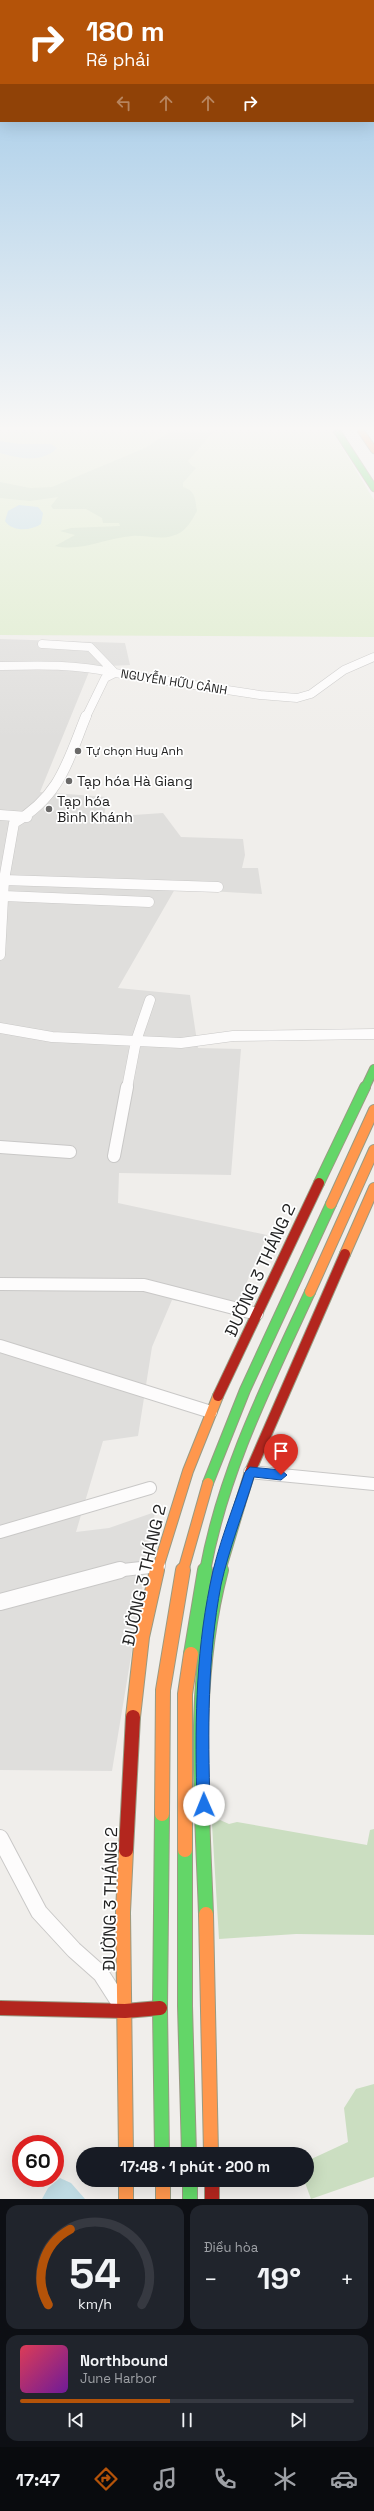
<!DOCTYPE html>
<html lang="vi">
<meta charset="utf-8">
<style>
:root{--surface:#171b24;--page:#20242c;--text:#f1f3f6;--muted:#9ea1a6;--line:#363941;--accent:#b45309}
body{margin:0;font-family:"Space Grotesk",sans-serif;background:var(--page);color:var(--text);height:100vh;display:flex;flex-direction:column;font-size:15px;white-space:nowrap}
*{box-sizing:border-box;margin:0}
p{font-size:13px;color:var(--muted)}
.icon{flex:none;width:22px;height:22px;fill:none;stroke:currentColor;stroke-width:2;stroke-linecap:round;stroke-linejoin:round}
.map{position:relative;height:2199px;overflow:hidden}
.sheet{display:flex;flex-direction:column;gap:6px;padding:6px;background:#0d0f14;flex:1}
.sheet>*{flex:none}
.hud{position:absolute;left:0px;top:0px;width:374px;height:122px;box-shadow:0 4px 16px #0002;background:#b45309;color:#fff;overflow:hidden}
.speed{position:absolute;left:12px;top:2135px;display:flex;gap:8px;font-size:20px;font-weight:700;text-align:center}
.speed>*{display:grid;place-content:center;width:52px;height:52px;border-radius:50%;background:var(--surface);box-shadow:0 4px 16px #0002;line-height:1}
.speed .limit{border:6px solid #d22;background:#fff;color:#111}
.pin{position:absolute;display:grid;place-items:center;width:34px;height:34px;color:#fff;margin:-41px -17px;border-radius:50% 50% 50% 0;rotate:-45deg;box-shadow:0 0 4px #0007}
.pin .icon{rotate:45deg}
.me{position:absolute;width:44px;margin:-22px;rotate:359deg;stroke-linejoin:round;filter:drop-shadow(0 0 3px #0008)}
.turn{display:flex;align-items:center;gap:14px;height:84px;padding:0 20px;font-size:18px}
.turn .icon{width:52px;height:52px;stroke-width:2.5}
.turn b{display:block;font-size:28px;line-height:34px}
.lanes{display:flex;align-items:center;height:38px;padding:0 20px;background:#0003;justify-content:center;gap:20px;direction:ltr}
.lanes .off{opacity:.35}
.big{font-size:30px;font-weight:700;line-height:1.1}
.sheet .widget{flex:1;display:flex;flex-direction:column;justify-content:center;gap:6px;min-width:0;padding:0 14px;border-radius:12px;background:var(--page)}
.sheet .dial{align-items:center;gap:0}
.dial svg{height:104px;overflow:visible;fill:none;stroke:var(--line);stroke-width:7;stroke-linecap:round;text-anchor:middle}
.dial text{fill:var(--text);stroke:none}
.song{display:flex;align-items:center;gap:12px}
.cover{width:48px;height:48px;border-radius:6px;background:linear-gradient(135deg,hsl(350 70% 55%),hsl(280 70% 35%))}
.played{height:4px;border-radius:2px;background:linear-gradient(90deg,var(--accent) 45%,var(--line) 45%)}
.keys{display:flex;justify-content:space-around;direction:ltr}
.heat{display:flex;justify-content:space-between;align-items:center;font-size:22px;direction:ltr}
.sheet .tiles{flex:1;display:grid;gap:6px;grid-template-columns:1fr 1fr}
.widget:last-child{grid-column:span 2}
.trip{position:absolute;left:76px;top:2147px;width:238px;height:40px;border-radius:20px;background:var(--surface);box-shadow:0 4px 16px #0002;font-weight:700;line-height:40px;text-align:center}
.dock{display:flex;height:64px;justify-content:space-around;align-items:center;background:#090b0e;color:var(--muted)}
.dock .icon{width:28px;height:28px}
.dock .selected{color:var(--accent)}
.dock b{font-size:18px;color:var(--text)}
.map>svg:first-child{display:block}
</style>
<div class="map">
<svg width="374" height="2199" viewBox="0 0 374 2199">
<rect width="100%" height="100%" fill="#f0eeeb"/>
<path fill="#dfdedc" d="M0 639 125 643 130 665 109 666 89 672 40 792 107 797 104 817 163 813 181 837 243 839 245 855 242 868H258L262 894 175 889 118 988 190 995 198 1048 241 1049 231 1175 119 1173 118 1203 267 1235 235 1310 172 1300 152 1347 138 1436 103 1441 76 1532 109 1528 155 1512 112 1771 0 1770Z"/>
<path fill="#ddeccb" d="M0 431H332L374 500V637L0 635Z"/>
<path fill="#cbdec1" d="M171 431H214L188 461 191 465 196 468 183 483V487C196 491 195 499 197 511 191 522 185 533 172 536 160 540 144 535 132 536 106 538 82 552 55 546L75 535 60 531 71 528 120 526 119 523H103L102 518 86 509H53L51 506 58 497 30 501 0 498V482L30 488 52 487 145 448Z
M220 1820 229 1824 237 1822 367 1845 370 1830 374 1829V1935L296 1934 219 1939 212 1824Z
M374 2084V2177L311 2199 304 2180H307V2161L348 2142 344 2108 356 2089Z"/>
<path fill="#bfdbe3" d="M0 441 19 444H51L57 448C41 464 19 458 0 453Z
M19 505 38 507 43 513 41 524C31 531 12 532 5 521L8 511Z
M60 2178 71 2183 85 2199H42L48 2188Z"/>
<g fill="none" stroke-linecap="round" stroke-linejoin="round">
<defs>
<path id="street-far3" d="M0 666C39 665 76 664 115 673L90 647 42 644
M86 717 105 678 115 673 260 695 297 698 311 694 344 670 374 657"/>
<path id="street-far2" d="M0 815 27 817
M4 880 218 887
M4 896 149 902
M0 955 4 880 14 823C60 796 67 763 86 716
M0 1028 52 1037 181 1043 233 1036 374 1034
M127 1088 136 1041 150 1000"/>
<path id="street-far1" d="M0 1147 70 1152
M114 1156 127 1087
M0 1284 144 1285 257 1314
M0 1346 211 1412
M250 1472 374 1484
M0 1532 150 1488
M114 1571 159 1566"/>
<path id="street" d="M0 1602 120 1570
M0 1838 39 1912 74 1950 101 1974 117 1999"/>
<path id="fast-far3" d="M337 431 374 488"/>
<path id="fast-far2" d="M365 1088 374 1069"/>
<path id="fast-far1" d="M319 1183 365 1087
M208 1483 245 1390 331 1204
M205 1571C223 1472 268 1383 310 1292
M220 1571 240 1504"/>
<path id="fast" d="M191 1654 205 1570
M162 1814 160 2008 162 2154
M185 1850V2006L189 2154
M206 1914C202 1799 191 1683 221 1570
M190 2180V2199"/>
<path id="slow-far2" d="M361 431 374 450"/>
<path id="slow-far1" d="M331 1204 374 1110
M345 1254 374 1188
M310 1292 374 1150
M157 1571 188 1471 218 1396
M183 1571 208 1483"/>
<path id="slow" d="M133 1717 142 1637 157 1570
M162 1814 163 1690 183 1570
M126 1850 123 1912 126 2154
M185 1850V1694L191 1654
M206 1914 211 2154
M126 2180V2199
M163 2180V2199"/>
<path id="jam-far1" d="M218 1396 319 1183
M240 1504 250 1472 345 1254"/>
<path id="jam" d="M126 1850 133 1717
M0 2008 125 2011 160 2008
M212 2180V2199"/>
</defs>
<use href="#street-far3" stroke="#c9c8c7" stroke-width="9"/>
<use href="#street-far2" stroke="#c9c8c7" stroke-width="11"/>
<use href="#street-far1" stroke="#c9c8c7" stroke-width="14"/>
<use href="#street" stroke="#c9c8c7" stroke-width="18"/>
<use href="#fast-far3" stroke="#999a82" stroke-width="8"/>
<use href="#fast-far2" stroke="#999a82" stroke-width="10"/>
<use href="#fast-far1" stroke="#999a82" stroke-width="12"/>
<use href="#fast" stroke="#999a82" stroke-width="16"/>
<use href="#slow-far2" stroke="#999a82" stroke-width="8"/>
<use href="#slow-far1" stroke="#999a82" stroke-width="12"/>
<use href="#slow" stroke="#999a82" stroke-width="16"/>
<use href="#jam-far1" stroke="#999a82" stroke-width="12"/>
<use href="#jam" stroke="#999a82" stroke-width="16"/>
<use href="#street-far3" stroke="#fdfcfc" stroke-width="8"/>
<use href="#street-far2" stroke="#fdfcfc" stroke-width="10"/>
<use href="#street-far1" stroke="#fdfcfc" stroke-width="12"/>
<use href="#street" stroke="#fdfcfc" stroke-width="16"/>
<use href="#fast-far3" stroke="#63d668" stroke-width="6"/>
<use href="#fast-far2" stroke="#63d668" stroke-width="8"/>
<use href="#fast-far1" stroke="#63d668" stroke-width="10"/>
<use href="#fast" stroke="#63d668" stroke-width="14"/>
<use href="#slow-far2" stroke="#ff974d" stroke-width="6"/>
<use href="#slow-far1" stroke="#ff974d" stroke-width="10"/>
<use href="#slow" stroke="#ff974d" stroke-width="14"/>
<use href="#jam-far1" stroke="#b3261e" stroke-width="10"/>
<use href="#jam" stroke="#b3261e" stroke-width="14"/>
</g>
<linearGradient id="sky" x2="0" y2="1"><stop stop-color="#97c4e6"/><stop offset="0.58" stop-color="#f8f7f6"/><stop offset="1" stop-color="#f8f7f6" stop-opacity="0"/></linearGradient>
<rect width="374" height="739" fill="url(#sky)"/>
<path fill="#1a73e8" stroke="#114b97" d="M250 1467 281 1470 287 1475 281 1480 254 1477C243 1513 229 1549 221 1585 207 1658 208 1731 210 1805L208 1810 204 1812 199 1810 197 1805C195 1731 195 1658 210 1585 217 1547 233 1509 245 1472Z"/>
<g fill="#6a6968" stroke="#fff" stroke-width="1.5">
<circle cx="78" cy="751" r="4"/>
<circle cx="69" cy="781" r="4"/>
<circle cx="49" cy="809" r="4"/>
</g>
<g text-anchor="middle" stroke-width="3.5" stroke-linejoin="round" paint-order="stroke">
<g font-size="12" fill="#222" stroke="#fff">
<text transform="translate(174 682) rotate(9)" y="4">NGUYỄN HỮU CẢNH</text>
</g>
<g font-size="12" fill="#222" stroke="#fff" text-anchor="start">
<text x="86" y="755">Tự chọn Huy Anh</text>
</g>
<g font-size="14" fill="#222" stroke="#fff" text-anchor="start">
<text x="77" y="786">Tạp hóa Hà Giang</text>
<text x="57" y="806">Tạp hóa<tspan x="57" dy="16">Bình Khánh</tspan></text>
</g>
<g font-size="17" fill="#222" stroke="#fff">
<text transform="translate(260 1270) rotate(-65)" y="6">ĐƯỜNG 3 THÁNG 2</text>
<text transform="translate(144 1575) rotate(-77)" y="6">ĐƯỜNG 3 THÁNG 2</text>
<text transform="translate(110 1899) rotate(-89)" y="6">ĐƯỜNG 3 THÁNG 2</text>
</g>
</g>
</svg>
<div class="speed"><div class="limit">60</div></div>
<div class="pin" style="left:281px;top:1475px;background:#d93025"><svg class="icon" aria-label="arrive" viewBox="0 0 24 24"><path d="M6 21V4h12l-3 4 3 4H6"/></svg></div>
<svg class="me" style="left:204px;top:1805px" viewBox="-20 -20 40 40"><circle r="19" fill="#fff"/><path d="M0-13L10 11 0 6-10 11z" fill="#1a73e8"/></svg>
<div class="trip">17:48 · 1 phút · 200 m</div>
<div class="hud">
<div class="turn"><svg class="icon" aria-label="right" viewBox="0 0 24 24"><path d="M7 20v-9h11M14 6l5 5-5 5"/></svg><div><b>180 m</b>Rẽ phải</div></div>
<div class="lanes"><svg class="icon off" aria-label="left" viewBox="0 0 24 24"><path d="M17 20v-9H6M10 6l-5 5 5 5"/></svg><svg class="icon off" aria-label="ahead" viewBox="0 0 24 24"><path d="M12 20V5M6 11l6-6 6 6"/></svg><svg class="icon off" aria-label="ahead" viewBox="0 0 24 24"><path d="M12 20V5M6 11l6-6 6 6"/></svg><svg class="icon" aria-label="right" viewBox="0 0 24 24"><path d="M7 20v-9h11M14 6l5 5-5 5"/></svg></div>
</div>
</div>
<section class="sheet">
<div class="tiles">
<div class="widget dial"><svg viewBox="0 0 100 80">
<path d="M14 69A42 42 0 1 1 86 69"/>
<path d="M14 69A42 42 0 0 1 31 11" stroke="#b45309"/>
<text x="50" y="56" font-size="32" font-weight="700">54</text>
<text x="50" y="72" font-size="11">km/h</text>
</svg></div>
<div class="widget"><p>Điều hòa</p>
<div class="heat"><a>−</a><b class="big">19°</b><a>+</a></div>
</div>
<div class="widget">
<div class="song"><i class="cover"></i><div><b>Northbound</b><p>June Harbor</p></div></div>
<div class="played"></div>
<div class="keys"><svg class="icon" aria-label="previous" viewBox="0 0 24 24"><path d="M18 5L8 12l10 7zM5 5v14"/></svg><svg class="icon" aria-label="pause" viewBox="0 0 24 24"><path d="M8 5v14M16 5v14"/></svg><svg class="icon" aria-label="next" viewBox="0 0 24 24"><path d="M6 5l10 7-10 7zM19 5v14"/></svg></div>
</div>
</div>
</section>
<nav class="dock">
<b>17:47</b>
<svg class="icon selected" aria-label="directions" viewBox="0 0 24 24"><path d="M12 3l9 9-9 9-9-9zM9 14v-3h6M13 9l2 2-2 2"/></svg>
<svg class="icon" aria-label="music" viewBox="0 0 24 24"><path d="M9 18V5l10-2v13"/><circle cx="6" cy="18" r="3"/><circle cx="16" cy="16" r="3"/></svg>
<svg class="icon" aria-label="phone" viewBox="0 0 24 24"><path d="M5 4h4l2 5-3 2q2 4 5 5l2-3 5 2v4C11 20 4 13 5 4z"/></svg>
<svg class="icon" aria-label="climate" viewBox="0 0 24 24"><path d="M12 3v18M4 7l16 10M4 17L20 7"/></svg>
<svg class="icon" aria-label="car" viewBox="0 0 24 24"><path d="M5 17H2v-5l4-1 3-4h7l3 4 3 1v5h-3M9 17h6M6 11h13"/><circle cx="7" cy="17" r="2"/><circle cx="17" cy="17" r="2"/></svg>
</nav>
